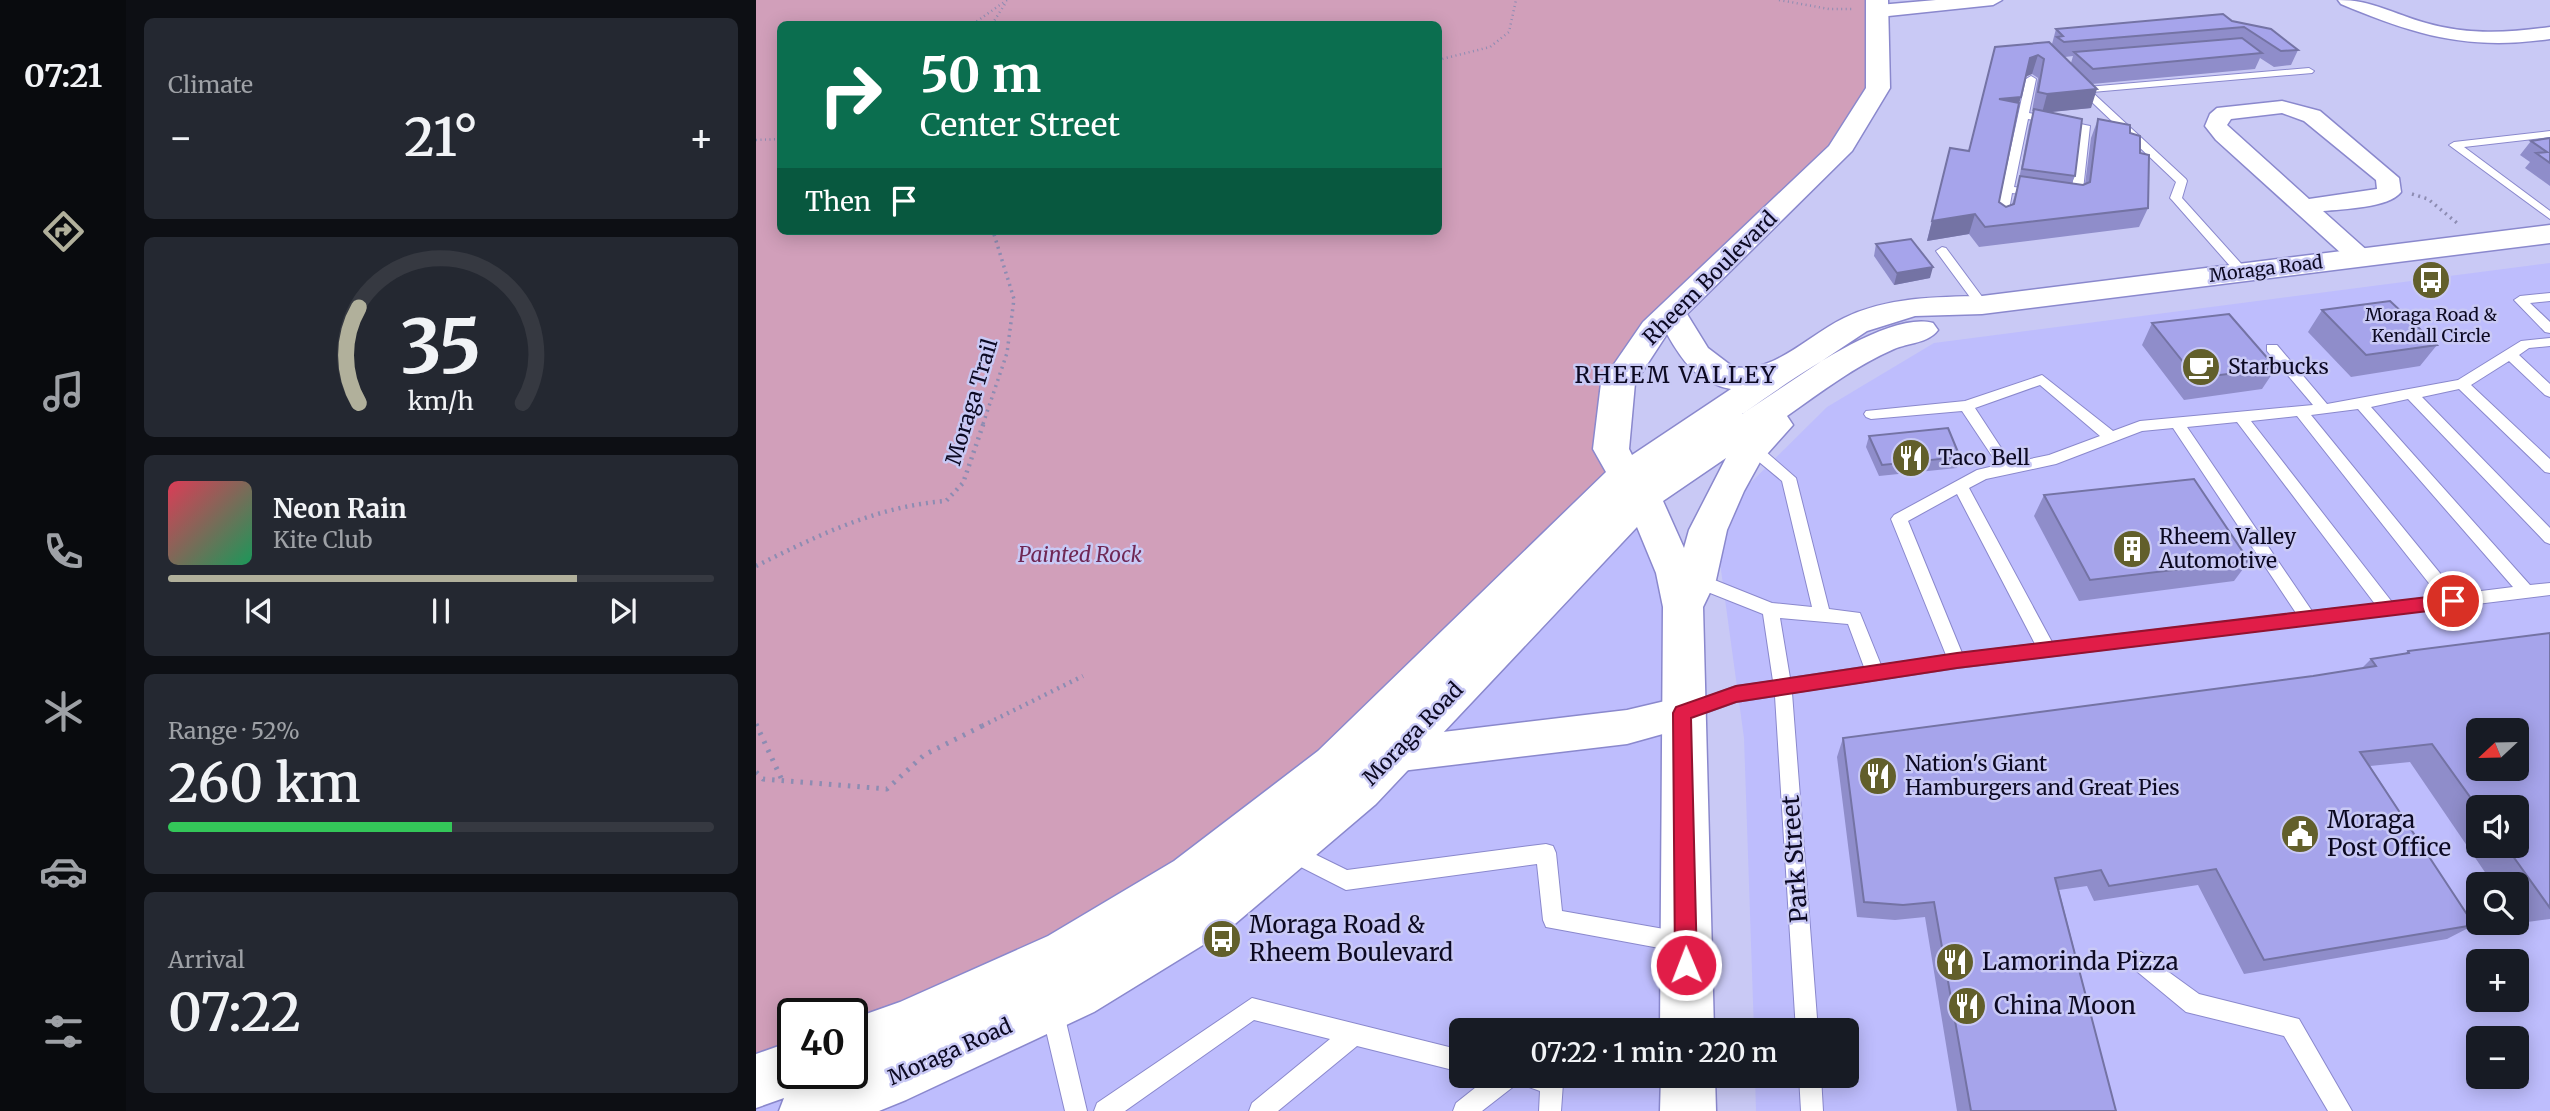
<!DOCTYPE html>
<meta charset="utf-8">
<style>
:root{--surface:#171b24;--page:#242831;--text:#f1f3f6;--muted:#9ea1a6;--line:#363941;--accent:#b1b09b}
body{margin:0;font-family:Merriweather,serif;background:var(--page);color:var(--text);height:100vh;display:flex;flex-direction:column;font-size:26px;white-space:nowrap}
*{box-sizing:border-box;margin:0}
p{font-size:23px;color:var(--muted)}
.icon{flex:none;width:38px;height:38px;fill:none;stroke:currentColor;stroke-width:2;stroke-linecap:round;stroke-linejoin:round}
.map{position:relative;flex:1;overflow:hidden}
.drawer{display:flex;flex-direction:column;gap:18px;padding:18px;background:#0d0f14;width:630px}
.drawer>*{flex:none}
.hud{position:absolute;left:21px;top:21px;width:665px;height:214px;border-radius:10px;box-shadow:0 4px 18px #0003;background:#0b6e4f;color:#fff;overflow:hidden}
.needle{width:46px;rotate:248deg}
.fabs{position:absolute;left:1710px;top:718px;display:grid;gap:14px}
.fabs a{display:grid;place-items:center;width:63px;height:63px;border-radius:10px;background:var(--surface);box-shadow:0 4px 18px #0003;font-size:35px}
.speed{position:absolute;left:21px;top:998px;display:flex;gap:14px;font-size:35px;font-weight:700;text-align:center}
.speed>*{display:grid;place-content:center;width:91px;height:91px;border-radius:50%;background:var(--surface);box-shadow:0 4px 18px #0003;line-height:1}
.speed .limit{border:4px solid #111;border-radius:10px;background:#fff;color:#111}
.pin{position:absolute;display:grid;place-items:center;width:60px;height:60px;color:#fff;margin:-30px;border:4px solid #fff;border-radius:50%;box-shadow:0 2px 7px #0007}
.me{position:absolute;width:77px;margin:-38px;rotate:359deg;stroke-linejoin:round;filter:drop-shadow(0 0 5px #0008)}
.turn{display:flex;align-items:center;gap:24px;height:147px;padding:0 28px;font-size:32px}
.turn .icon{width:91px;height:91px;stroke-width:2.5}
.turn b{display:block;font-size:49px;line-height:60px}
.then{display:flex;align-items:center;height:66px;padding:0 28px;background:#0003;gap:14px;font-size:26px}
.big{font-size:52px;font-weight:600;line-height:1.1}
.drawer .card{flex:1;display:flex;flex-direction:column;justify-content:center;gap:10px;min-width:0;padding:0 24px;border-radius:10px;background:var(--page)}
.drawer .dial{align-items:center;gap:0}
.dial svg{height:182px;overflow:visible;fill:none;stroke:var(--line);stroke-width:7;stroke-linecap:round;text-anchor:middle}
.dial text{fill:var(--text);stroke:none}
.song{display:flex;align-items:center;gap:21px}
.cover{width:84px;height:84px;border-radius:10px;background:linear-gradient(135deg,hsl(350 70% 55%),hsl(150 70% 35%))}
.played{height:7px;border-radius:4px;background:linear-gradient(90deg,var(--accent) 75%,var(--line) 75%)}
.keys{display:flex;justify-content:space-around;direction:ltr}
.heat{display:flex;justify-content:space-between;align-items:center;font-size:38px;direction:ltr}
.charge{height:10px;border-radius:5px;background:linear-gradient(90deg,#34c759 52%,var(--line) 0)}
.trip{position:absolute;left:693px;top:1018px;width:410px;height:70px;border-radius:10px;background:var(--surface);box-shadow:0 4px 18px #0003;font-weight:600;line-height:70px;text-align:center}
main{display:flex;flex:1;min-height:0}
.dock{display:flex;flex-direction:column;width:126px;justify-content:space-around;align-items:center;background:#090b0e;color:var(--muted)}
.dock .icon{width:49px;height:49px}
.dock .selected{color:var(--accent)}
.dock b{font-size:32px;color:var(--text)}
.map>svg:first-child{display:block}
</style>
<main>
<nav class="dock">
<b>07:21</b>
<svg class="icon selected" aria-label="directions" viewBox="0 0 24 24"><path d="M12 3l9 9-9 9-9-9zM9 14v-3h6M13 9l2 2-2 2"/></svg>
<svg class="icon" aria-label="music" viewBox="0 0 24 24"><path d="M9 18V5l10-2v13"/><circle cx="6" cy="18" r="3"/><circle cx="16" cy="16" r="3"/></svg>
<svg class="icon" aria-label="phone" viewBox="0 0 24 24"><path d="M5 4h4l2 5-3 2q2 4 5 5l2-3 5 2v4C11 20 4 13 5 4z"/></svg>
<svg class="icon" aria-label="climate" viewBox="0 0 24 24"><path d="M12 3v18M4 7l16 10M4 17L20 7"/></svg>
<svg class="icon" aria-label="car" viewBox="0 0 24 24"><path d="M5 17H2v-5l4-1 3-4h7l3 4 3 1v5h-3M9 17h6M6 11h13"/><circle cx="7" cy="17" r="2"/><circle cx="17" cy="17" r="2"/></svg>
<svg class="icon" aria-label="filters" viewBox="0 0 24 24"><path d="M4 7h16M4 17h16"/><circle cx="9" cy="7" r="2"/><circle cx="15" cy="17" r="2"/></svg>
</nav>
<section class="drawer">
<div class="card"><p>Climate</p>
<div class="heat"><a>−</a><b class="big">21°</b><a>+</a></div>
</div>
<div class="card dial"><svg viewBox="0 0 100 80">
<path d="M14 69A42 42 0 1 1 86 69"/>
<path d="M14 69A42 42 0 0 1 14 27" stroke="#b1b09b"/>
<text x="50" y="56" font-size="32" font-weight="700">35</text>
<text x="50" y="72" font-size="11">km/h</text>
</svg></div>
<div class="card">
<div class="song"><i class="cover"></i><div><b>Neon Rain</b><p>Kite Club</p></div></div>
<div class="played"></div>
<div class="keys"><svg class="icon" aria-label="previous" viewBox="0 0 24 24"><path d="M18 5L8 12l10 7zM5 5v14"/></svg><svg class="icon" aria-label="pause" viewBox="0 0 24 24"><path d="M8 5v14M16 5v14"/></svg><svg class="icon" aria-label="next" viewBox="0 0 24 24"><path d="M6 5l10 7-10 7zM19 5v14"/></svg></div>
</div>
<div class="card"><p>Range · 52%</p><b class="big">260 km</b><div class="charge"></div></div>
<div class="card"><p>Arrival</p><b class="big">07:22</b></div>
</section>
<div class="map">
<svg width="1794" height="1111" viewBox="0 0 1794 1111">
<rect width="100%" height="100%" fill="#c9c9f5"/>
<path fill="#bebdfd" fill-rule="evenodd" d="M1794 263V1111H1000L999 1076H1090V1031H998L988 738 958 519 1071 407 1178 343ZM1722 730H1760V768H1722ZM1722 807H1760V845H1722ZM1722 884H1760V922H1722ZM1722 961H1760V999H1722ZM1722 1038H1760V1076H1722Z
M870 477 920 573 931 1031H705V1076H932V1111H0V1081L37 1073H96Z"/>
<path fill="#d19fba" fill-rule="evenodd" d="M0 0H1121L1122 88 1083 151 875 359 870 477 435 878 96 1046V1013H37V1068L0 1081ZM24 24H682V231H24Z"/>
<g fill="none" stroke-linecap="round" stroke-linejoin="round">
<defs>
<path id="lane" d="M1553 68 1558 71 1556 73 1336 92 1430 179 1431 181 1426 198 1490 269V275H1482L1416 200 1414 198 1420 182 1319 86 1324 83 1331 87Z
M1275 76 1280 79 1273 113 1334 126 1326 199 1320 202 1307 198 1315 195 1324 128 1272 119 1258 187 1280 190 1286 193 1280 196 1256 193 1251 221 1245 224 1239 221 1270 79Z
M1794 131V137L1708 147 1794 211V219L1693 145 1698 142Z
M1186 247 1190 248 1230 302V308H1222L1180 251Z
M1794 293V301L1774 303 1794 322V333L1789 332 1758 300 1764 296Z
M1794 338V346L1773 348 1763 355 1794 384V397L1789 395 1753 361 1715 385 1794 459V473L1789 472 1703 389 1666 397 1794 528V544L1789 542 1652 399 1615 407 1774 585 1794 583V595L1201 668 1036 693 1062 1031H1040L1019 696 980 702 932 719 926 716 923 711 926 706 980 686 1017 681 1007 614 934 585 932 580 934 575H946L1016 603 1056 607 1026 481 991 452 989 448 991 444H1001L1040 478 1073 609 1104 613 1125 665 1190 655 1135 519 1138 515 1221 470 1242 465 1206 411 1115 419 1110 417 1108 414 1110 411 1209 401 1286 375 1357 431 1384 421 1557 405 1511 351V345H1521L1571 404 1702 380 1765 341ZM1284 385 1344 436 1293 455 1255 463 1219 408ZM1602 409 1757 587 1701 594 1555 415ZM1541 416 1683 596 1636 602 1495 421ZM1481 422 1619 604 1556 611 1431 427ZM1417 428 1540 613 1296 642 1213 488 1230 479 1300 464 1386 431ZM1201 494 1279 644 1206 653 1152 521ZM1024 618 1092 624 1108 667 1034 678Z
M536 843 591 870 790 844 797 846 800 853 806 911 925 932 932 935 935 942 932 949 925 952 790 927 787 920 781 864 590 890 529 859 526 852 529 845Z
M1385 952 1443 994 1543 1019 1596 1111H1572L1528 1036 1430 1012 1378 969 1375 962 1378 955Z
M296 998 304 1001 307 1009 331 1111H309L285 1009 288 1001Z
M496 998 705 1050V1072L601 1046 522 1111H493L496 1103 574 1039 498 1020 369 1111H338L341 1103Z
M734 1076H804L807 1083 805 1111H783L784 1091 762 1083 726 1111H697L700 1103Z
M1043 1076H1065L1067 1111H1045Z"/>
<path id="street" d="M1180 0H1246L1237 5 1123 17 1114 11 1123 5Z
M1582 0C1617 0 1637 14 1670 23 1711 35 1752 33 1794 27V39C1712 51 1659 35 1585 4Z
M1526 101 1564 111 1643 178 1645 192C1633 208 1587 209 1567 211L1614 253 1618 258 1614 263 1605 266 1596 263 1460 140 1449 126 1454 114 1461 108ZM1526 113 1548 121 1620 180 1621 189 1553 199 1471 125 1475 119Z
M926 697 939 701 945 713 939 725 871 744 637 772 623 767 618 755 623 743 637 738 871 710Z"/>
<path id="secondary" d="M1110 0H1132L1134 88 1096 151 931 314 952 348 977 367C1019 374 1052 335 1088 318 1131 297 1179 297 1226 296L1794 225V243L1226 314 1159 316 1111 331 986 414C1026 387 1129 310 1177 323L1182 330C1173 343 1152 343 1138 349 1099 366 1065 392 1031 416L1037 425 1004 462 988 491 971 530 960 580 947 607 958 1031H904L907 607 900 573 881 527 620 804 473 929 338 1012 150 1100 123 1111H23L28 1098 0 1108V1054L37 1041V1073H62L59 1080 78 1073H96V1019L144 1002 292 936 418 861 562 751 850 472 837 449 845 383 887 322 1073 146 1110 88ZM911 334C927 362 942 383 975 389L876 455 873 449 879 383ZM970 458 933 530 928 548 907 501Z
M905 1076H959L960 1111H904Z"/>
</defs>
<use href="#lane" stroke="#8a88cd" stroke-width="2"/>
<use href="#street" stroke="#8a88cd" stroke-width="3"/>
<use href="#secondary" stroke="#8a88cd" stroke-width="3"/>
<path stroke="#8d8cb2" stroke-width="2.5" stroke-dasharray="1 3.5" stroke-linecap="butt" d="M1023 0 1073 9H1098
M217 24 251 0
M236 24 249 4
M682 60 734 47 753 32 760 0
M0 140 24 139"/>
<path stroke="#8d8cb2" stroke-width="3.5" stroke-dasharray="2 4.5" stroke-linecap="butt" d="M1656 194 1672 199 1701 223
M227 424 251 353 258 299 237 231"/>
<path stroke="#8d8cb2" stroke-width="4.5" stroke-dasharray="2 5" stroke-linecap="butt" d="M0 566C61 536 121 506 190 501L207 483 228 422
M226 726 327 676"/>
<path stroke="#8d8cb2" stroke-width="5" stroke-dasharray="2.5 7" stroke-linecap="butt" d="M0 724 26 780
M0 772 7 779 131 789 168 755 230 724"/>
<use href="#lane" fill="#fff" fill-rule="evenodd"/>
<use href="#street" fill="#fff" fill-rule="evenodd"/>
<use href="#secondary" fill="#fff" fill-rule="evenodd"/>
</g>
<path fill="#8f8dca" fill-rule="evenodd" d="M1476 21 1542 50 1535 65 1518 67 1504 58 1499 69 1336 84 1335 108 1292 112 1319 176 1316 183 1327 185 1329 184 1335 138 1342 119 1374 133 1384 153 1392 208 1383 227 1223 247 1213 234 1171 241 1194 148 1213 151 1239 47 1296 44 1300 29ZM1317 56 1315 63 1309 57ZM1276 74 1282 78 1276 111H1278L1273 125 1262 185 1256 204 1250 207 1243 202 1263 103 1270 76Z
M1794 138V186L1769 168 1774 162 1764 155 1775 141Z
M1120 244 1174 278 1138 285 1118 256Z
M1566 310 1681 345 1664 366 1595 377 1552 332Z
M1396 323 1520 368 1506 389 1428 400 1386 345Z
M1113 436 1204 457 1201 468 1123 476 1110 447Z
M1288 495 1493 561 1478 581 1323 601 1278 516Z
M1794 633V919L1764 923 1760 917V884H1737L1654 762 1614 766 1718 925 1691 939 1488 974 1442 885 1338 901 1331 886 1303 890 1360 1111H1201L1169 917 1139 920 1101 917 1081 757 1087 738 1557 676 1606 668 1615 659 1648 654 1652 651ZM1722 807 1760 845H1722Z"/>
<path fill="#7473a4" d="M1282 55 1276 74 1269 77 1274 58Z
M1341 89 1335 108 1286 113 1291 94Z
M1265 97 1259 116 1243 99Z
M1219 214 1213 234 1171 241 1176 221Z
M1177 267 1174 278 1138 285 1141 273Z"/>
<path fill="#a6a4eb" stroke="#7473a4" stroke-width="2" fill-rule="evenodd" d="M1467 14 1476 21 1515 29 1542 50 1525 51 1488 27 1308 42 1301 37 1307 36 1300 29Z
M1486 38 1506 53 1337 69 1318 52Z
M1293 42 1341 89 1291 94 1282 92 1288 59 1282 55 1274 58 1265 97 1243 99 1263 103 1243 202 1250 207 1258 204 1264 176 1327 185 1334 182 1342 119 1374 125V133L1384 136V153L1393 155 1392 208 1229 227 1219 214 1176 221 1194 148 1213 151 1239 47Z
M1278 109 1326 119 1319 176 1266 169Z
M1794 138V163L1780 153 1791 152 1775 141Z
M1155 239 1177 267 1141 273 1120 244Z
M1634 301 1681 345 1610 355 1566 310Z
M1473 314 1520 368 1440 378 1396 323Z
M1192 428 1204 457 1126 465 1113 436Z
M1438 479 1493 561 1334 580 1288 495Z
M1794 633V908L1749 845H1760V807L1722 808 1676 744 1604 752 1718 925 1508 960 1460 869 1353 886 1345 870 1299 878 1360 1111H1215L1178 902 1147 905 1108 902 1087 738 1557 676 1620 666 1615 659 1653 653 1652 651ZM1722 730H1760V768H1722Z"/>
<path fill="#e11d48" stroke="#92132f" stroke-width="2" d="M1697 594 1703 596 1705 601 1703 606 1697 608 1201 668 980 702 935 718 941 965 937 972 930 975 922 972 919 965 917 713 920 707 980 686 1201 653Z"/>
<defs>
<symbol id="bus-disc" viewBox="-11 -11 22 22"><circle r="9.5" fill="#625f2b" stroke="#c9c9f5"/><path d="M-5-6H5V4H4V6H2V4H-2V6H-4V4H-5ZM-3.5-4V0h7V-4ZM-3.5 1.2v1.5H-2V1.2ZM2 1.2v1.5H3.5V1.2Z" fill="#fff"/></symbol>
<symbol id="cafe-disc" viewBox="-11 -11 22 22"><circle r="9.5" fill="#625f2b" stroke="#c9c9f5"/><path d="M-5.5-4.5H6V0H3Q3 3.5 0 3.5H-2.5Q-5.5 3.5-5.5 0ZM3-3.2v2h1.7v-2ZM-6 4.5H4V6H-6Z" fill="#fff"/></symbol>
<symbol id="restaurant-disc" viewBox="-11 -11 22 22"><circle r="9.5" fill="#625f2b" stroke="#c9c9f5"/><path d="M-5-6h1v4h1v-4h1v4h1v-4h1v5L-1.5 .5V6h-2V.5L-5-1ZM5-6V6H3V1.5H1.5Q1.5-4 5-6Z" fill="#fff"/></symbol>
<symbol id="building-disc" viewBox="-11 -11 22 22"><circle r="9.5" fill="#625f2b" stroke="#c9c9f5"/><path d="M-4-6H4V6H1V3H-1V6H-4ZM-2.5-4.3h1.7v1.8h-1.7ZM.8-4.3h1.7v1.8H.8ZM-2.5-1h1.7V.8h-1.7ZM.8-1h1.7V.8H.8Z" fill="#fff"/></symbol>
<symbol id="civic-disc" viewBox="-11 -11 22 22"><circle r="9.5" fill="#625f2b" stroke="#c9c9f5"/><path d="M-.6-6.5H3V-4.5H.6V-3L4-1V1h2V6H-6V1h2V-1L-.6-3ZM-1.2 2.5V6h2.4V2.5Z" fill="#fff"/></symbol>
</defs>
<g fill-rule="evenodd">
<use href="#bus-disc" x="1653" y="258" width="44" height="44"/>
<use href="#cafe-disc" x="1423" y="345" width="44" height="44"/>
<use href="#restaurant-disc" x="1133" y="436" width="44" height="44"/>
<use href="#building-disc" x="1354" y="527" width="44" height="44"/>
<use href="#restaurant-disc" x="1100" y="754" width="44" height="44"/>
<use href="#civic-disc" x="1522" y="812" width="44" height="44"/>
<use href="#bus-disc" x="444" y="917" width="44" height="44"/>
<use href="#restaurant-disc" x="1177" y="940" width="44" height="44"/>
<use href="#restaurant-disc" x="1189" y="984" width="44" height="44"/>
</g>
<g text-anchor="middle" stroke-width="5" stroke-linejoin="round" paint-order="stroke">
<g font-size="18" fill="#0c0922" stroke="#c9c9f5">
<text transform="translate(1510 269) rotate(-7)" y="6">Moraga Road</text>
</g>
<g font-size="18" fill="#0c0922" stroke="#c9c9f5">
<text x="1675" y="321">Moraga Road &amp;<tspan x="1675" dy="21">Kendall Circle</tspan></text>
</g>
<g font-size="21" fill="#0c0922" stroke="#c9c9f5">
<text transform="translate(954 278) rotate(-45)" y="7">Rheem Boulevard</text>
<text transform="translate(216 402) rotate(-73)" y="7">Moraga Trail</text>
<text transform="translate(657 734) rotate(-46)" y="7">Moraga Road</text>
<text transform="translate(194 1052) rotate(-24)" y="7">Moraga Road</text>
</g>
<g font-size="21" fill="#0c0922" stroke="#c9c9f5" text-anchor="start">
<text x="1472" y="374">Starbucks</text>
<text x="1182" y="465">Taco Bell</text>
<text x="1403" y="544">Rheem Valley<tspan x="1403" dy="24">Automotive</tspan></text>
<text x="1149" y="771">Nation's Giant<tspan x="1149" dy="24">Hamburgers and Great Pies</tspan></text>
</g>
<g font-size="21" font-style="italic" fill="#6f2754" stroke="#c9c9f5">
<text x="324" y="562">Painted Rock</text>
</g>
<g font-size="23" letter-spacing="2" fill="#0c0922" stroke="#c9c9f5">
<text x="920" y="383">RHEEM VALLEY</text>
</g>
<g font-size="24" fill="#0c0922" stroke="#c9c9f5" text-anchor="start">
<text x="1571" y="828">Moraga<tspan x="1571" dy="28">Post Office</tspan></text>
<text x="493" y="933">Moraga Road &amp;<tspan x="493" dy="28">Rheem Boulevard</tspan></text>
<text x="1226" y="970">Lamorinda Pizza</text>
<text x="1238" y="1014">China Moon</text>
</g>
<g font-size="24" fill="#0c0922" stroke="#c9c9f5">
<text transform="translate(1039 859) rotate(-94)" y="8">Park Street</text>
</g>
</g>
</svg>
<div class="fabs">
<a><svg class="needle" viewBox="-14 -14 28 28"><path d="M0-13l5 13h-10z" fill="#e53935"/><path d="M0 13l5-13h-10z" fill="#9ea1a6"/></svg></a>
<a><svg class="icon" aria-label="sound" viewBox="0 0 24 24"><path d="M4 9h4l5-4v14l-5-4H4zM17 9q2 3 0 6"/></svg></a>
<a><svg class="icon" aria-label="search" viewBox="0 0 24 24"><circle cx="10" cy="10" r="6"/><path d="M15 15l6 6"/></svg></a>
<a>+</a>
<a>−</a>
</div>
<div class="speed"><div class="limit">40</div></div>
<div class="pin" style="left:1697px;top:601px;background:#d93025"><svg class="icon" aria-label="arrive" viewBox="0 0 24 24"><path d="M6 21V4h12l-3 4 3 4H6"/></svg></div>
<svg class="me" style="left:930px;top:965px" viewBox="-20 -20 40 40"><circle r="17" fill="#e11d48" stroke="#fff" stroke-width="3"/><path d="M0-11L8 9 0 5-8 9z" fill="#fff"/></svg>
<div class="trip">07:22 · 1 min · 220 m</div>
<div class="hud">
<div class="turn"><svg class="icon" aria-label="right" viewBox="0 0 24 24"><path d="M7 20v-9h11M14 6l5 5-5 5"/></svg><div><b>50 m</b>Center Street</div></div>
<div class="then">Then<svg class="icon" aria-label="arrive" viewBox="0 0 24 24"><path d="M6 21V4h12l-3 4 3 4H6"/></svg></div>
</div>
</div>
</main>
